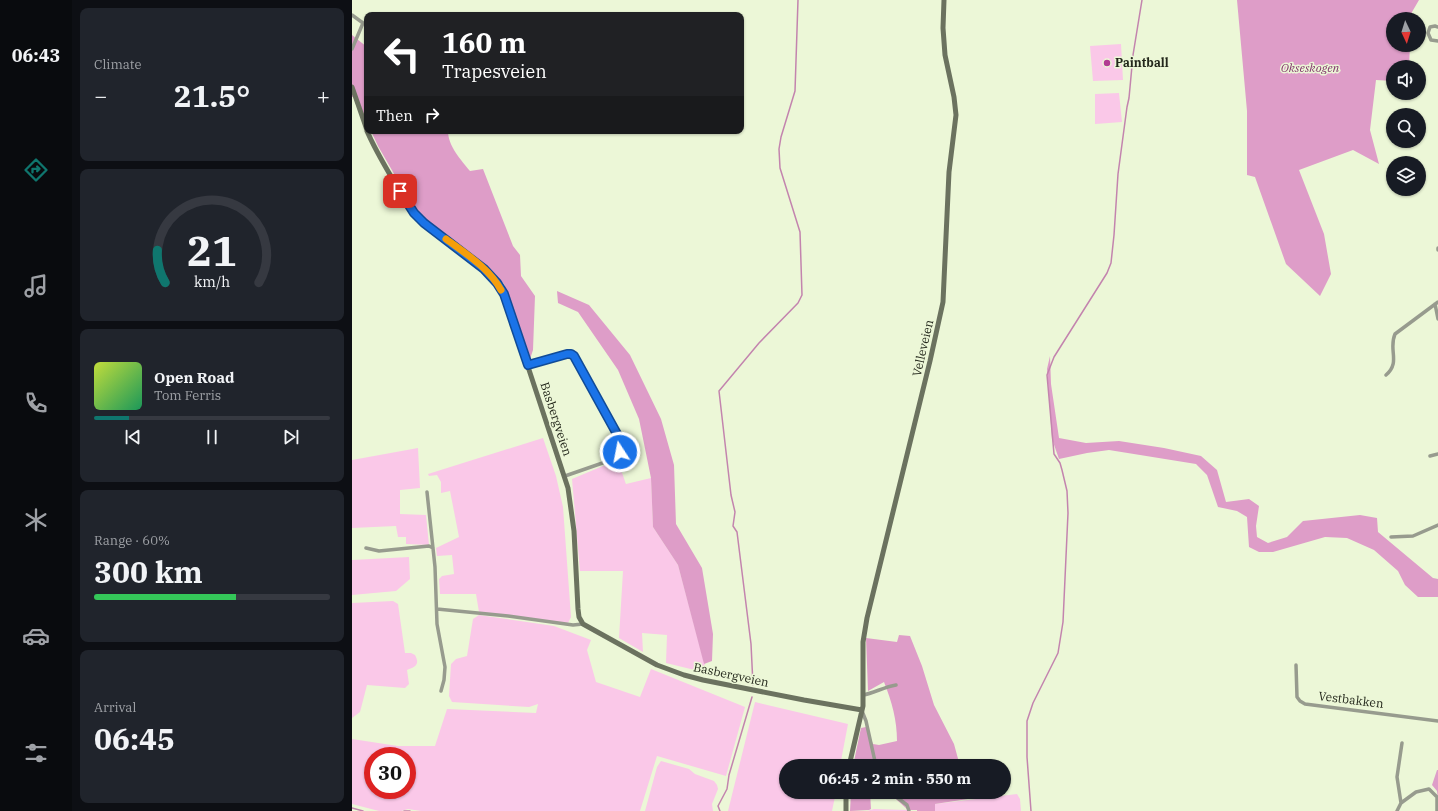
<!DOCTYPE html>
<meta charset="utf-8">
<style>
:root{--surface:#171b24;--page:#20242c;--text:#f1f3f6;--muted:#9ea1a6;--line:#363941;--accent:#0f766e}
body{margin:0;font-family:"IBM Plex Serif",serif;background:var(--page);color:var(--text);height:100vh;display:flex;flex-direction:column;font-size:15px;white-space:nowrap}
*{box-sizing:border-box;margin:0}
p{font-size:13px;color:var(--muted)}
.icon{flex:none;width:22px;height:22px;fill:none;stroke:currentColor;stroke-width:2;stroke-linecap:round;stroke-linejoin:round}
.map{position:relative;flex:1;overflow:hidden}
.sheet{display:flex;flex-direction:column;gap:8px;padding:8px;background:#0d0f14;width:280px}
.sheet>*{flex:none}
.banner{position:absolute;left:12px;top:12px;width:380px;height:122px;border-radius:8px;box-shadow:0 1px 3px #0004;background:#202124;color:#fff;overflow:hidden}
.needle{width:26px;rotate:176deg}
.tools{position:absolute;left:1034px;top:12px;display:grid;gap:8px}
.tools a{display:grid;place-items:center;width:40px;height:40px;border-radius:50%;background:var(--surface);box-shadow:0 1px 3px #0004;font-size:20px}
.speed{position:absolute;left:12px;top:747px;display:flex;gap:8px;font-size:20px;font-weight:700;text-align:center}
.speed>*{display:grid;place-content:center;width:52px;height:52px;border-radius:50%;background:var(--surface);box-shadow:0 1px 3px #0004;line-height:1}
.speed .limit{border:6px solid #d22;background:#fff;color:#111}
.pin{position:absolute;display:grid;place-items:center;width:34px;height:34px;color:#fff;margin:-17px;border-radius:8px;box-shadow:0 2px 6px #0006}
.me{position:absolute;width:44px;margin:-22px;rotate:349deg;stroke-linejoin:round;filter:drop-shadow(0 0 3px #0008)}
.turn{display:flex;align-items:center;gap:14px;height:84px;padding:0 12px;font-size:18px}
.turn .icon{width:52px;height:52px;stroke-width:2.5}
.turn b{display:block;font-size:28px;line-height:34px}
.then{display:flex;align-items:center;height:38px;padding:0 12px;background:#0003;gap:8px;font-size:15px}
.big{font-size:30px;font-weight:800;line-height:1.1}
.sheet .tile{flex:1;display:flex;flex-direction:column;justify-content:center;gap:6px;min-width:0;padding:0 14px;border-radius:8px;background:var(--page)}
.sheet .dial{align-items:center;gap:0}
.dial svg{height:104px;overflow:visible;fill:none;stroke:var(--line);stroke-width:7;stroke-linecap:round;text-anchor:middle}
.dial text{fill:var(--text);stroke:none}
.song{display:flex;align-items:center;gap:12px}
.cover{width:48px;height:48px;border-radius:6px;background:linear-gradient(135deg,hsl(70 70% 55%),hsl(150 70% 35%))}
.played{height:4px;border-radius:2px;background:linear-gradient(90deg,var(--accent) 15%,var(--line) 15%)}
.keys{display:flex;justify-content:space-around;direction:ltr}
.heat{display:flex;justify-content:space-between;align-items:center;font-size:22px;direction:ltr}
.charge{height:6px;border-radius:3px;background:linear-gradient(90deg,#34c759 60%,var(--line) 0)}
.trip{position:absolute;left:427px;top:759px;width:232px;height:40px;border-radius:20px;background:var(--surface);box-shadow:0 1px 3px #0004;font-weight:800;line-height:40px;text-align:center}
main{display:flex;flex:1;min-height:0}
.tabs{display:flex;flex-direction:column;width:72px;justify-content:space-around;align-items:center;background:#090b0e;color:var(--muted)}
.tabs .icon{width:28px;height:28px}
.tabs .active{color:var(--accent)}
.tabs b{font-size:18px;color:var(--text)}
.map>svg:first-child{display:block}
</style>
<main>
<nav class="tabs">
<b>06:43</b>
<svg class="icon active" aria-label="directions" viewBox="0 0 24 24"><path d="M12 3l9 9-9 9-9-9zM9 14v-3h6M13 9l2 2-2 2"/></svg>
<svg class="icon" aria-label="music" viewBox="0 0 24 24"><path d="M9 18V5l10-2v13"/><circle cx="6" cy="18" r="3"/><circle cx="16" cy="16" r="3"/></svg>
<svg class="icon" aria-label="phone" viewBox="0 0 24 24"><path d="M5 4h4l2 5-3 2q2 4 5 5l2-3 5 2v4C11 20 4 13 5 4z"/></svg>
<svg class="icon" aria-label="climate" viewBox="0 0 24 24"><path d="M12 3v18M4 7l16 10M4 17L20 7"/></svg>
<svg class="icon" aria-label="car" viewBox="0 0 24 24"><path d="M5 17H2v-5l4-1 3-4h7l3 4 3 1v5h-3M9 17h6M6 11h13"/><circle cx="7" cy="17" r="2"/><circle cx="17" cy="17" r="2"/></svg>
<svg class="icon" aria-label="filters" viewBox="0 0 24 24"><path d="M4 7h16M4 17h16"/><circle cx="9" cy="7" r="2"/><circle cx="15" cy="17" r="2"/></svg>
</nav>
<section class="sheet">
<div class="tile"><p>Climate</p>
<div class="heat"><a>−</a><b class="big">21.5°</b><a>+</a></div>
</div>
<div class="tile dial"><svg viewBox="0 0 100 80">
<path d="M14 69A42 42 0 1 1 86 69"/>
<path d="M14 69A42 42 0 0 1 8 44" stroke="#0f766e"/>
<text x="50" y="56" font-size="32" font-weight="700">21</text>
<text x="50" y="72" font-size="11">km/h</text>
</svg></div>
<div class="tile">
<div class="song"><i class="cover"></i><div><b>Open Road</b><p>Tom Ferris</p></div></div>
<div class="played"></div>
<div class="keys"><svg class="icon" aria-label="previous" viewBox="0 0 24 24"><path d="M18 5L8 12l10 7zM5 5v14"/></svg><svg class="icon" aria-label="pause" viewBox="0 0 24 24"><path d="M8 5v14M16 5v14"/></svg><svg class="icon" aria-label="next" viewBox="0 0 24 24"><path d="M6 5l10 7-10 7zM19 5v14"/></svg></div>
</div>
<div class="tile"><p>Range · 60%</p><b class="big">300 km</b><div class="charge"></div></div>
<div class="tile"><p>Arrival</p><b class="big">06:45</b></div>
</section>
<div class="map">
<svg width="1086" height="811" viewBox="0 0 1086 811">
<rect width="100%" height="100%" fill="#ecf7d7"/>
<path fill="#fac8e8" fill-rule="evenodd" d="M769 44 771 80 741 81 738 46Z
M767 93 770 122 743 124V94Z
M191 438 204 476 211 507 219 617 216 623 127 612 124 594H88L87 579 90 576 102 574 100 555 85 556 84 548 107 537 98 491 89 493V482L85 475 77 476 76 474Z
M66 448 68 488 48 490V514L74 515 77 545 54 544V537H46L44 526 0 528V460Z
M258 463C269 464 271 476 274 484L299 478 301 527 326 565 355 673 314 663 315 635 290 633 291 652 267 638 271 571H228L220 479Z
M57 557 58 579 44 591 0 595V560Z
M41 601 46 604 53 653H59L63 655C68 664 64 667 55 670L57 684 53 688 15 685 8 712 0 718V603Z
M127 615 202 626 239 640 235 650 244 682 288 697 299 669 393 707 374 776 305 756 288 811H69L56 809 49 811H27L0 804V739L46 746H83L95 709 184 713 186 704 177 707 100 702 97 696 99 664 104 659 115 656 121 619ZM21 756H55V790H21Z
M403 702 496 724 488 766H434V792H484L480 811H376Z
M309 761 337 769 343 774 362 781 365 785 366 789 360 804 361 811H293L305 767Z
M665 794 668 799 669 811H583V804Z
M522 809 555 810V811H515Z"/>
<path fill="#de9dc8" d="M885 0H1067L1060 12V19H1041V45H1058L1057 67H1041V81L1024 80 1018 130 1027 164 1001 150 947 170 972 234 979 274 968 296 934 264 903 177 895 175V111Z
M0 35 15 47V122L5 97H0Z
M19 131H96C96 146 109 160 118 171L131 169 161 246 168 255 169 276 183 296 181 350 178 359 152 284 133 265 79 225 60 205 26 146Z
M205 291 237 305 278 355 309 419 322 465 324 524 350 568 361 634 360 661 352 664 326 565 301 527 299 478 287 419 266 370 226 312 206 303Z
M698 356 699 384 707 438 734 443 767 441 812 448 849 456 865 470 874 502 897 499 907 506 904 526 905 537 916 543 935 537 951 521 1008 515 1025 518 1026 532 1081 578 1086 579V597H1066L1053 585 1046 571 1022 550 995 538 973 537 921 552H907L897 547 895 517 885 511 866 507 855 475 844 464 757 450 735 453 707 459 700 439 695 369Z
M547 635 558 636 570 666 582 705 602 744 608 766H501L509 728 514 727 521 744 527 745 545 741C545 720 540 702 532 682L516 691 514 638 545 642Z
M1085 770H1086V799L1085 791 1080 785Z
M499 792H518L519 809 517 810 498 811Z
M536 792H614L616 799 583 804V811H565V810H558L555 809Z"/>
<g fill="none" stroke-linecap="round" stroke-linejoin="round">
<path stroke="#c384ae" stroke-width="1.5" d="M401 685 399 644 385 532 381 526 383 512 379 495 367 391 407 343 446 303 450 295 448 232 428 168 427 149 429 137 443 91 446 0
M0 808 11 811
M52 811H58
M368 811 366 806 375 789 377 775 400 697
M679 811 675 757V721L681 703 706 653 711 622 716 513 715 491 710 470 708 463 702 454 695 375 702 357 755 273 759 263 762 235 766 174 775 107 777 98 781 55 790 0"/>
<path stroke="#979b8e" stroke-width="3.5" d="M0 15 11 23 0 49
M1086 27 1083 26 1078 27 1076 33 1079 40 1086 41
M1086 248V250
M1083 304 1086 319
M176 365 215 354H219L222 356 269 442 268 452 262 459 213 476
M1034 375C1049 362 1036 350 1043 334L1086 302
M1078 456 1086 454
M75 492 83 567 85 624 93 667 92 680 89 691
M1039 537 1061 536 1086 525
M14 548 27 551 77 546 81 548
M85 609 156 616 221 625 231 624
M944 665 945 697 948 701 953 704 1086 721
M511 695C522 693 532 687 544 685
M510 711 514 721 524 766
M538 792 555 805 557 811
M1049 803 1064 792 1077 789 1085 797V811
M1045 811 1049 803 1045 777 1050 743"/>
<path stroke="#6b725f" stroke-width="5" d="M0 87 15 130
M15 131C24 152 36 171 47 190 55 202 62 214 73 224 99 246 136 262 152 294L216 488 222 531 226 609 227 617 231 624 305 665 332 675 351 680 452 700 510 710
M497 766 511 706V642L515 618 578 361 591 302 597 172 604 115 602 97 593 55 591 28 592 0
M494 811V792"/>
</g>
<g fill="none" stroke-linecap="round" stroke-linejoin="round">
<defs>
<path id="route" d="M48 191 62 213 72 223 132 269 145 283 152 294 176 365 215 354H219L222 356 265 434 269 446 268 452"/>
</defs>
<use href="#route" stroke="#114b97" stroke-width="10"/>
<use href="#route" stroke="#1a73e8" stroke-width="7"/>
<path stroke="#f59e0b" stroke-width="7" d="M94 239C114 254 137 268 149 290"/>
</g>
<circle fill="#b13b92" stroke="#ecf7d7" stroke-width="1.5" cx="755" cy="63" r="4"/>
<g text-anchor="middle" stroke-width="3" stroke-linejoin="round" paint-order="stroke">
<g font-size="12" font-weight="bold" fill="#23271b" stroke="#ecf7d7" text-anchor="start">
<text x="763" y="67">Paintball</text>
</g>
<g font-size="12" font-style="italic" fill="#81356b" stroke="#ecf7d7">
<text x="958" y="72">Okseskogen</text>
</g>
<g font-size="12" fill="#23271b" stroke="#ecf7d7">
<text transform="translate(571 348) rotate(-77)" y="4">Velleveien</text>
<text transform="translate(204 419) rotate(72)" y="4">Basbergveien</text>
<text transform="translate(379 675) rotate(12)" y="4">Basbergveien</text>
<text transform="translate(999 700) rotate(7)" y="4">Vestbakken</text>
</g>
</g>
</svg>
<div class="tools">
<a><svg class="needle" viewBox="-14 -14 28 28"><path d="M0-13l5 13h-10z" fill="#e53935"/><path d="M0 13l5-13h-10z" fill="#9ea1a6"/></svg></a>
<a><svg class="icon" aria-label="sound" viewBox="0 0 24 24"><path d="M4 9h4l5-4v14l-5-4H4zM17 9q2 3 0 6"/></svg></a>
<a><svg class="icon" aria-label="search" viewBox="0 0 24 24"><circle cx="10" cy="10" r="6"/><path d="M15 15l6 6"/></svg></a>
<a><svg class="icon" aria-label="layers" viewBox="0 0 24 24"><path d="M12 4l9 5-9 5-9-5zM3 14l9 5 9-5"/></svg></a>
</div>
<div class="speed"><div class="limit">30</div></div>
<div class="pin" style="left:48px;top:191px;background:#d93025"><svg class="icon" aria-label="arrive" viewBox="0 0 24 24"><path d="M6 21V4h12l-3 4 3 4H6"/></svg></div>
<svg class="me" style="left:268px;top:452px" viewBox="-20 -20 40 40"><circle r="17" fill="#1a73e8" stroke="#fff" stroke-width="3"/><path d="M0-11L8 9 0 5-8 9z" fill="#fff"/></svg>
<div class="trip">06:45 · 2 min · 550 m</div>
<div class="banner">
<div class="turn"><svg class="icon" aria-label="left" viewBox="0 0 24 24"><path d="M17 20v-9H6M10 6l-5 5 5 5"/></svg><div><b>160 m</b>Trapesveien</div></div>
<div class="then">Then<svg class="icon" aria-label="right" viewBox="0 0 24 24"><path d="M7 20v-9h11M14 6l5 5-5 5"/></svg></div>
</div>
</div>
</main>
